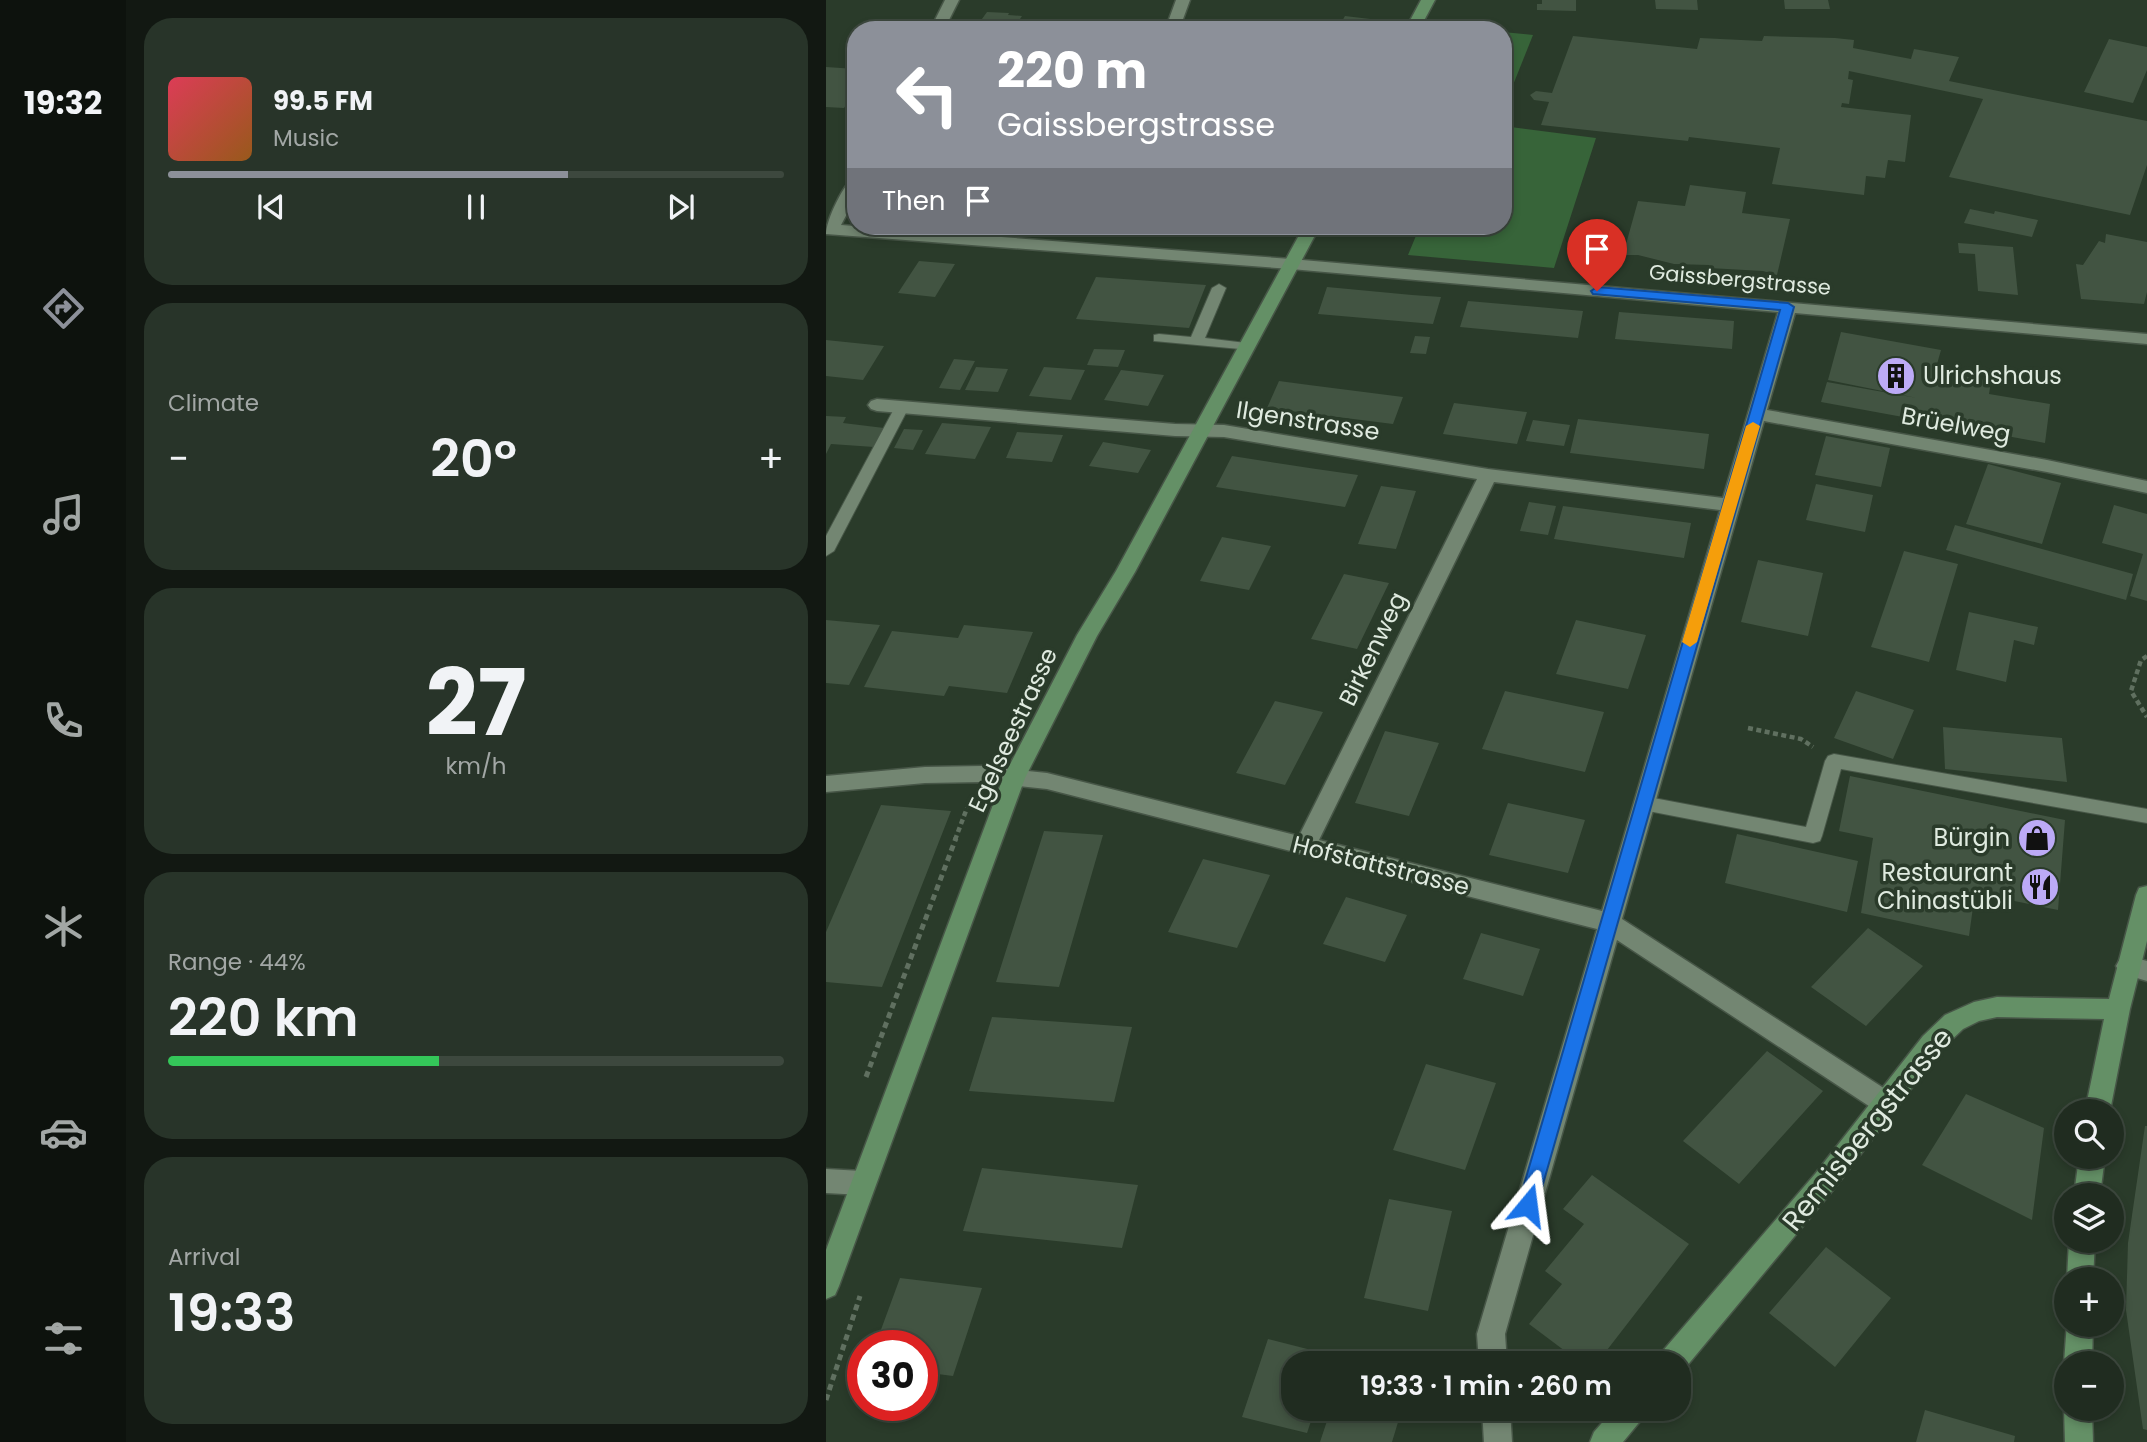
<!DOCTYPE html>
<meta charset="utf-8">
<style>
:root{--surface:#202c20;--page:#283429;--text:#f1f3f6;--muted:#a2a7a5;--line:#3d483e;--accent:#8c9099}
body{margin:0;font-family:Poppins,sans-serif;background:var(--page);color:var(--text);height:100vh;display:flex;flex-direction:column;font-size:26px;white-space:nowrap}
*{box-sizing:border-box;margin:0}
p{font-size:23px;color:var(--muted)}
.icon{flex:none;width:38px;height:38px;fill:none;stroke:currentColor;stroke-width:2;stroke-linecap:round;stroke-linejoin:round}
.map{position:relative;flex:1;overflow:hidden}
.sheet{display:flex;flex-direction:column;gap:18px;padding:18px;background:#121812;width:700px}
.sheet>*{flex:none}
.guide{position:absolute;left:21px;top:21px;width:665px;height:214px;border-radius:28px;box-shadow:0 4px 10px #0003,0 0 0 2px var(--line);background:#8c9099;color:#fff;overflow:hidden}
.controls{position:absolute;left:1228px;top:1099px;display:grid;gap:14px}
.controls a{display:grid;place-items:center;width:70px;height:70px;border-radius:50%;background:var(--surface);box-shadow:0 4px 10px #0003,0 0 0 2px var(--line);font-size:35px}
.speed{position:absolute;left:21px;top:1330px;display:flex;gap:14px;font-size:35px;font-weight:700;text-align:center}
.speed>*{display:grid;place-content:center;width:91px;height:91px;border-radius:50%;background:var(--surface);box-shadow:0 4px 10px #0003,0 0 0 2px var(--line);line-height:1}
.speed .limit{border:10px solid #d22;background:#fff;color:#111}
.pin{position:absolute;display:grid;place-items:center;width:60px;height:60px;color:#fff;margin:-72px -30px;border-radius:50% 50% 50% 0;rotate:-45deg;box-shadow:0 0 7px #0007}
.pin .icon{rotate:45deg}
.me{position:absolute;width:77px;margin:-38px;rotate:16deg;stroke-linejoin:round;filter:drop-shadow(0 0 5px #0008)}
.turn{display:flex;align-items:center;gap:24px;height:147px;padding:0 35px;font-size:32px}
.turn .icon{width:91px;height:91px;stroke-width:2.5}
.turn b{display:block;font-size:49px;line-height:60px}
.then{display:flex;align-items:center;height:66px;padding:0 35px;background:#0003;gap:14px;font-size:26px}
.big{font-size:52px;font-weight:600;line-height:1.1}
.sheet .tile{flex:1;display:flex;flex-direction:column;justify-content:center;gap:10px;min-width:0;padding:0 24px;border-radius:28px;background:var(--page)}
.sheet .dial{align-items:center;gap:0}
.dial b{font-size:91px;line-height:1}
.song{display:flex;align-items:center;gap:21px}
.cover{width:84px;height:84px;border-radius:10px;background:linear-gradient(135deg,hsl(350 70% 55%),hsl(30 70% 35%))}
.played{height:7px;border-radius:4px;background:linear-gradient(90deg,var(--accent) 65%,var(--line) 65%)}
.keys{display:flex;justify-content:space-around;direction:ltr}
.heat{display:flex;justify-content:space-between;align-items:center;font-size:38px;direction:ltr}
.charge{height:10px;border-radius:5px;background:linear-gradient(90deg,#34c759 44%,var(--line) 0)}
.trip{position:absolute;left:455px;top:1351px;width:410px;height:70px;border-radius:28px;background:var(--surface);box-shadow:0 4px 10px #0003,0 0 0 2px var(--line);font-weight:600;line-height:70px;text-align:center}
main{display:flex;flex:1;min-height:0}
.dock{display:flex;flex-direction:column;width:126px;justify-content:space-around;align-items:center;background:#0d120d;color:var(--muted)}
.dock .icon{width:49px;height:49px}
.dock .current{color:var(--accent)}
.dock b{font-size:32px;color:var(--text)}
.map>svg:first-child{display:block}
</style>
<main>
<nav class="dock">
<b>19:32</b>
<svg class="icon current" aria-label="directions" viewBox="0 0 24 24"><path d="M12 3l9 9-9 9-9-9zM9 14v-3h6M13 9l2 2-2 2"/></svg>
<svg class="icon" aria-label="music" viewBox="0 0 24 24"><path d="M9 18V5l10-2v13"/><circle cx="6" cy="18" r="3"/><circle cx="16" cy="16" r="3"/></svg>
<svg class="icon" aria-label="phone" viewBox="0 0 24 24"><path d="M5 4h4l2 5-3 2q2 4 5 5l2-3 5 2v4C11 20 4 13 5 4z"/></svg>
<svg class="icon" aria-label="climate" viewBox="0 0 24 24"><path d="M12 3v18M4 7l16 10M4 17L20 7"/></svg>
<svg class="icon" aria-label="car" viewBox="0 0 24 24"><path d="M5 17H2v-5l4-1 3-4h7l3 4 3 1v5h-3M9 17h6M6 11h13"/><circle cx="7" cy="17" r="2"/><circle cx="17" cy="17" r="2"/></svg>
<svg class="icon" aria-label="filters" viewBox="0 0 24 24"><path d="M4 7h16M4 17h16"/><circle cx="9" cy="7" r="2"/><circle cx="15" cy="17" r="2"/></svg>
</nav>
<section class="sheet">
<div class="tile">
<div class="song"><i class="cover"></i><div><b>99.5 FM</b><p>Music</p></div></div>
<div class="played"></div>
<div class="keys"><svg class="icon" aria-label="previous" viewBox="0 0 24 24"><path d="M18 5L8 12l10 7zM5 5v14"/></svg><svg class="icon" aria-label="pause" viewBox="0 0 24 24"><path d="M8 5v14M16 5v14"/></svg><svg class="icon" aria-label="next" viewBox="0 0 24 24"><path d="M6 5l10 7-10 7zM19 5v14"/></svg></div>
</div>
<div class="tile"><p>Climate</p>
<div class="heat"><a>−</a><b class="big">20°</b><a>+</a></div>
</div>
<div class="tile dial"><b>27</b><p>km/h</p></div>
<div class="tile"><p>Range · 44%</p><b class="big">220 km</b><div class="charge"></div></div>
<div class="tile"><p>Arrival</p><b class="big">19:33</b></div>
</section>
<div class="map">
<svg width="1321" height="1442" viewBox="0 0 1321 1442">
<rect width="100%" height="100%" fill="#2a3b2a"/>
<path fill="#376439" d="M677 32 707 35 677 110Z
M677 126 770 138 728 268 582 255 594 226H677Z"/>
<path fill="#425442" d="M716 0H750V11L711 10V4H716Z
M829 0H871L872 10 830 9Z
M958 0H1002L1004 9H959Z
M161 12 183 13 182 15 196 16 187 30H148Z
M519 16 561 21 557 30H511Z
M267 19 315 21 311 30H262Z
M48 20 77 21 72 30H43Z
M406 21 474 23 472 30H403Z
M747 36 871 49 874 38 936 41 938 36 1009 38 1028 40 1027 48 1085 59 1088 49 1133 57 1123 81 1321 121V165L1304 215 1123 177 1157 99 1023 71 1022 79 1027 80 1023 104 1016 103 1015 107 1085 115 1079 162 1062 160 1059 178 1040 176 1038 195 946 184 954 148 863 137 862 141 715 125 723 102 708 100 704 95 710 91 726 93Z
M1283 39 1321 47V70L1307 103 1258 92Z
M0 67 30 69V90L18 108 0 107Z
M864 185 920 192 916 213 964 219 951 275 937 271 883 268V265L848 264 812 255H797L812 201 859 206Z
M1144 209 1168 214 1169 211 1212 220 1206 237 1138 223Z
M1280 234 1321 242V292L1318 304 1255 299 1250 264 1257 265 1273 241 1279 243Z
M1132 243 1187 247 1192 295 1152 291 1149 254 1133 253Z
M93 261 129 264 109 297 72 293Z
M270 277 380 285 363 328 250 319Z
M501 287 586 295 615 297 607 324 492 314Z
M642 301 757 311 752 338 634 327Z
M793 312 908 321 906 349 789 339Z
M1015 332 1115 350 1109 371 1165 381 1163 394 1224 404 1219 443 995 402 1001 382 1091 398 1002 380Z
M589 336 604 337 600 354 584 353Z
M0 340 58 346 37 380 0 376Z
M268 349 299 350 292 367 261 365Z
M128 359 149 361 134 390 113 388Z
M150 367 182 369 172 392 139 390Z
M218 367 259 370 245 400 203 396Z
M295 370 338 375 322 406 278 400Z
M453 381 483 385 577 397 567 424 441 408Z
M628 403 701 412 691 444 617 434Z
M0 416 20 417 17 423 58 428 48 447 5 444 0 454Z
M752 419 883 434 878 469 744 453Z
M707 420 744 425 738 446 700 441Z
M116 423 165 427 149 459 99 454Z
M78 429 97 430 87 450 68 448Z
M191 432 237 435 226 462 180 458Z
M1000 436 1064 448 1055 487 989 475Z
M277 442 325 450 312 473 263 466Z
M406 456 490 469 532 475 519 507 390 487Z
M1162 464 1235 483 1216 544 1140 524Z
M990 484 1047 495 1039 532 980 520Z
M555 486 590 491 570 549 532 544Z
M703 502 730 506 722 535 694 531Z
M1288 505 1321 514V601L1304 596 1317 554 1276 543Z
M737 506 865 523 858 558 728 539Z
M1129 525 1307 574 1300 600 1120 550Z
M396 537 445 546 423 590 374 581Z
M1078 551 1132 564 1103 662 1045 647Z
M932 560 997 573 982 636 915 622Z
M518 574 563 583 531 649 485 639Z
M1143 612 1212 627 1208 645 1188 640 1180 682 1130 670Z
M0 620 54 625 23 685 0 683Z
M750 620 820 635 802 689 730 674Z
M138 625 207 632 181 693 123 686 118 696 38 687 66 631 132 638Z
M679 691 778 712 759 772 656 749Z
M1030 691 1088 710 1067 759 1008 738Z
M449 701 497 712 459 785 410 773Z
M1117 727 1236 738 1241 782 1119 769Z
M559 731 613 743 583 816 529 803Z
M1024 776 1239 820 1232 910 1149 893 1143 936 1035 913 1047 838 1013 831Z
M682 803 759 820 742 873 663 855Z
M55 805 125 811 56 987 0 982V932Z
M218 831 277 835 233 987 170 982Z
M911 834 1032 861 1021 912 899 883Z
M377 859 444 875 411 948 342 932Z
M520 897 581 915 559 962 497 944Z
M1042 928 1097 966 1040 1026 985 987Z
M655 933 714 949 697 996 637 979Z
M166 1017 306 1027 288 1102 143 1091Z
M941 1051 997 1091 913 1184 857 1141Z
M600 1064 670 1083 639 1170 567 1150Z
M1140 1094 1218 1128 1206 1220 1096 1165Z
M1319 1126H1321V1430L1317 1429 1300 1310 1302 1243Z
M156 1168 312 1185 296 1248 137 1231Z
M766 1175 863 1244 771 1363H755L703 1324 736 1284 719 1271 758 1224 737 1209Z
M563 1199 626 1211 602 1311 538 1298Z
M1000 1247 1065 1298 1009 1367 943 1313Z
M74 1278 156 1288 127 1376 96 1372V1346H49Z
M442 1339 505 1355 503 1363H467V1409H489L481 1433 416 1417Z
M505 1409H576L566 1442H494Z
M1099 1410 1189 1436 1188 1442H1090Z"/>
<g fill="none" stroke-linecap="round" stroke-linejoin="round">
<defs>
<path id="lane" d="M393 284 400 288 379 338 420 343 427 347 425 350 328 341V335L333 334 365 337 386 288Z
M76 402 83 407 8 551 0 556V536L69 407Z
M1008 754 1321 809V823L1015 769 996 836 994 841 987 843 817 810 811 808 808 803 811 798 817 796 980 827 999 761 1002 756Z"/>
<path id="street" d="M119 0H133L118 30H104Z
M350 0H364L353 30H339Z
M30 177V197L15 225 465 259 1321 334V344L969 313 941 410 1221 460 1321 481V493L1221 472 938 421 796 919 1070 1096 1073 1104 1070 1112 1061 1115 1052 1112 791 940 679 1334 681 1363H653L651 1334 771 929 221 789 156 782 99 783 0 792V776L99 767 156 766 221 773 473 836 651 479 398 437 349 436 51 411 45 409 42 405 45 401 51 399 349 424 398 425 662 469 897 498 952 312 465 269 0 234C0 221 18 181 30 177ZM668 482 894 510 776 911 493 840Z
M1302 956 1321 961V981L1294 973 1290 966 1294 959Z
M0 1169 36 1171 45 1175 49 1183 45 1191 36 1195 0 1193Z
M656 1409H684L686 1442H658Z"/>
<path id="secondary" d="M595 0H609L593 30H579Z
M478 226H494L309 572 271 636 199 778 13 1286 9 1295 0 1299V1250L177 778 251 635 290 571Z
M1321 886V941L1304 1009 1284 1111H1259L1278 1019 1171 1017 1153 1021 1137 1029 1115 1050 1007 1190 855 1373 852 1374V1363H831L835 1353 989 1174 1097 1036 1119 1015 1148 1002 1171 997 1283 999 1310 895 1313 888Z
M1253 1157H1279L1274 1195H1248Z
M1243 1241H1269L1267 1279H1241Z
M1241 1322V1325H1267L1266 1363H1241V1369L1238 1363Z
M1241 1402V1409H1266L1267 1442H1239L1238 1409Z
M788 1409H820L816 1419 797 1442H764L768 1432Z"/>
</defs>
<use href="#lane" stroke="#475647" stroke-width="2"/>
<use href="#street" stroke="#475647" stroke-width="3"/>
<use href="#secondary" stroke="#475647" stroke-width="3"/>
<path stroke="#607060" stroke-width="4.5" stroke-dasharray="5 3.5" stroke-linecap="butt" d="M1321 656 1315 660 1305 691 1321 717
M922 728 975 739 987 747
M129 840 144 800"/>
<path stroke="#607060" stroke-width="5" stroke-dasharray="6 4.5" stroke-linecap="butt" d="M40 1077 130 838
M0 1400 34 1296"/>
<use href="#lane" fill="#738672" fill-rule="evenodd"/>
<use href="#street" fill="#738672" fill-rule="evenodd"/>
<use href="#secondary" fill="#649066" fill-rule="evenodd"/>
</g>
<path fill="#1a73e8" stroke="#114b97" stroke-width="2" d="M771 287 962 303 968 307 711 1205 709 1212 702 1214 695 1212 692 1205 954 310 767 294 765 291Z"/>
<path fill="#f59e0b" d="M927 422 934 426 871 642 864 647 856 642 920 426Z"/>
<defs>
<symbol id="building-disc" viewBox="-11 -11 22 22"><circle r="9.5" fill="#bcaaf6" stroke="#2a3b2a"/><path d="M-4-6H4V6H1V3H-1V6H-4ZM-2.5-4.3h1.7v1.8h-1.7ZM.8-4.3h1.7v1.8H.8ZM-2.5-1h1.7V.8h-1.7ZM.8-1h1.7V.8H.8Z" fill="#111"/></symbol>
<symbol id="shop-disc" viewBox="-11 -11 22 22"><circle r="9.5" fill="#bcaaf6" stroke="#2a3b2a"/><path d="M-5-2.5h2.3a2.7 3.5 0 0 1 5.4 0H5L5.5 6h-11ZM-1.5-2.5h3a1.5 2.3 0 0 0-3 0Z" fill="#111"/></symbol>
<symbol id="restaurant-disc" viewBox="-11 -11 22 22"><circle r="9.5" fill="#bcaaf6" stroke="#2a3b2a"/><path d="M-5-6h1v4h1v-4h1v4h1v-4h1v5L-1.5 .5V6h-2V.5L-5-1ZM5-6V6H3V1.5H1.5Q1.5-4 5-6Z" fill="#111"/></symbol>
</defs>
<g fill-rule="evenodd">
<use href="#building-disc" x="1048" y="354" width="44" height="44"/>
<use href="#shop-disc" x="1189" y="816" width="44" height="44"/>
<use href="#restaurant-disc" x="1192" y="865" width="44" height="44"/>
</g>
<g text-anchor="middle" stroke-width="7" stroke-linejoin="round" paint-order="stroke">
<g font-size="21" fill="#dfeadf" stroke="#2a3b2a">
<text transform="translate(914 280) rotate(5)" y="7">Gaissbergstrasse</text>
</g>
<g font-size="24" fill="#dfeadf" stroke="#2a3b2a" text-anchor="end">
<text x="1097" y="384" text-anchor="start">Ulrichshaus</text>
<text x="1184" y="846">Bürgin</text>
<text x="1187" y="881">Restaurant<tspan x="1187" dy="28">Chinastübli</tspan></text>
</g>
<g font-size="24" fill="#dfeadf" stroke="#2a3b2a">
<text transform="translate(482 421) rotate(9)" y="8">Ilgenstrasse</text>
<text transform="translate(1130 425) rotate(10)" y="8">Brüelweg</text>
<text transform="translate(547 649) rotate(-64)" y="8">Birkenweg</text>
<text transform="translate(187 730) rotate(-65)" y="8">Egelseestrasse</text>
<text transform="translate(555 866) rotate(14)" y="8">Hofstattstrasse</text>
</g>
<g font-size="28" fill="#dfeadf" stroke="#2a3b2a">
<text transform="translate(1041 1129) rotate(-51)" y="10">Remisbergstrasse</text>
</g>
</g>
</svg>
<div class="controls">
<a><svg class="icon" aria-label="search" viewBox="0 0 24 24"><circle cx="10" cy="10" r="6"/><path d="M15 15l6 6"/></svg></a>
<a><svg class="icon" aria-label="layers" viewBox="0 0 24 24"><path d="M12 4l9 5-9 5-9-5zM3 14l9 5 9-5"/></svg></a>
<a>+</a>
<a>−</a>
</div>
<div class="speed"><div class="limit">30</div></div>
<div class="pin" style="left:771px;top:291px;background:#d93025"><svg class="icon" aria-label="arrive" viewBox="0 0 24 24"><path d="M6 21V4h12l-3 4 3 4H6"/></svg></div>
<svg class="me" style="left:702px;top:1205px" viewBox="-20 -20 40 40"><path d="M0-17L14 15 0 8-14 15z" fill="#1a73e8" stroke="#fff" stroke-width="4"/></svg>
<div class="trip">19:33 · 1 min · 260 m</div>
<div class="guide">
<div class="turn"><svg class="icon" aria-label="left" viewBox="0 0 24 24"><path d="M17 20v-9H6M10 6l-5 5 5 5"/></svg><div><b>220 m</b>Gaissbergstrasse</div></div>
<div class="then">Then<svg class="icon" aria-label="arrive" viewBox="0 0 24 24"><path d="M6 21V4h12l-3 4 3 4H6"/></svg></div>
</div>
</div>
</main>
